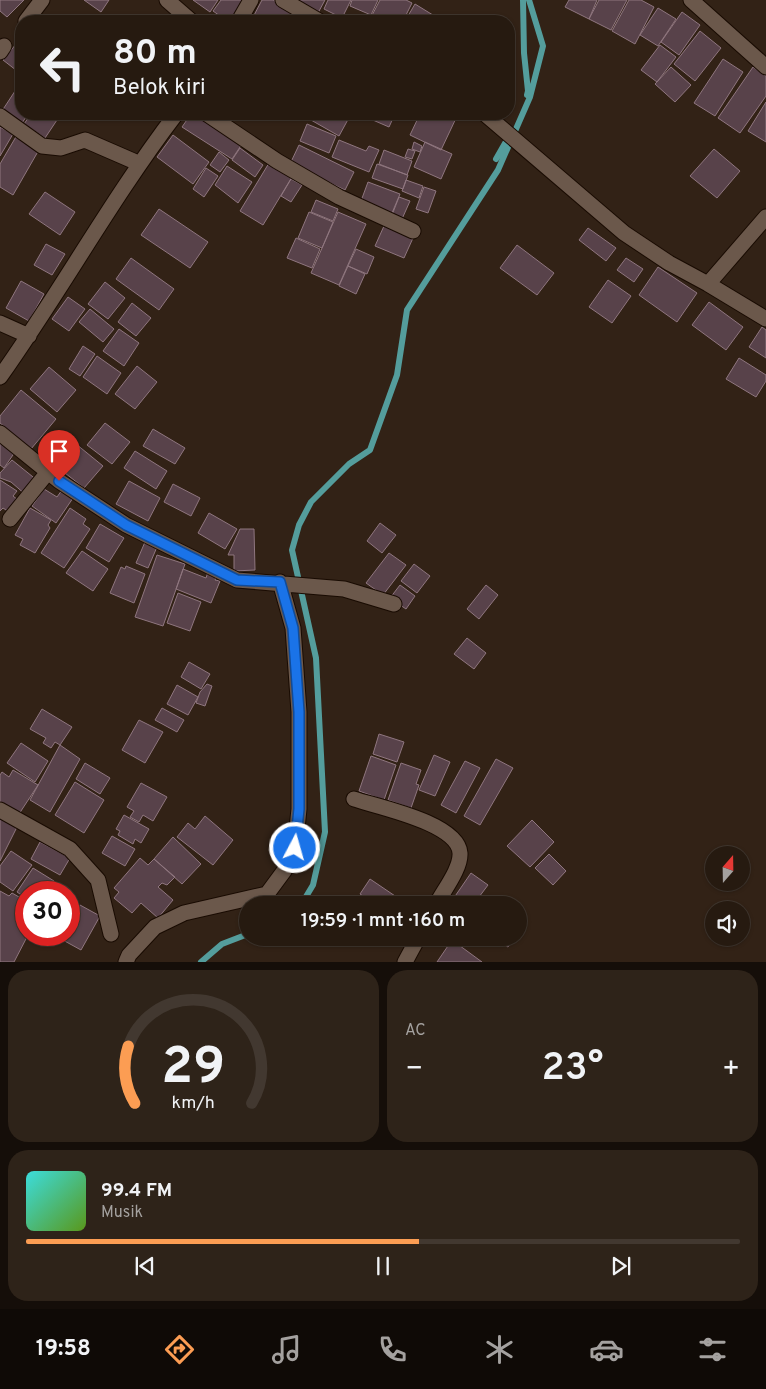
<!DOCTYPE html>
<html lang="id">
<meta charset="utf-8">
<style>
:root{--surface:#261a10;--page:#2e2319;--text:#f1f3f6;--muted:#a4a19f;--line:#423830;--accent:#fc9d53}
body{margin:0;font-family:Overpass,sans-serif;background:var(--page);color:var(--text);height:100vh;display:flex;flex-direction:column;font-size:19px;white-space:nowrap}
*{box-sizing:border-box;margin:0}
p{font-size:16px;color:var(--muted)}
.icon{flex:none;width:28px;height:28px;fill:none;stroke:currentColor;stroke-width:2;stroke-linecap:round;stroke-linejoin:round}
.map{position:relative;height:962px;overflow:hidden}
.side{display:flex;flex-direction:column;gap:8px;padding:8px;background:#150e09;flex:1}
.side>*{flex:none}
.guide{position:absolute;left:15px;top:15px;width:500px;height:105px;border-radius:20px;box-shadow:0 1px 4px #0004,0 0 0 1px var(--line);background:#261a10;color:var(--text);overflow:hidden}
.needle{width:32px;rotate:20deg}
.fabs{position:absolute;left:705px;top:846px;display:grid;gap:10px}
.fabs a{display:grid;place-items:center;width:45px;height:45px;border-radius:50%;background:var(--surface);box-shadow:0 1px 4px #0004,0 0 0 1px var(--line);font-size:25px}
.speed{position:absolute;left:15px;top:881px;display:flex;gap:10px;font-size:25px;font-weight:700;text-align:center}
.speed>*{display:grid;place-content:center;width:65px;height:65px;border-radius:50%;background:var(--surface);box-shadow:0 1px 4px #0004,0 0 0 1px var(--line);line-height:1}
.speed .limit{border:8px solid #d22;background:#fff;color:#111}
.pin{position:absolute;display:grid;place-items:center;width:42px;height:42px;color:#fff;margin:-51px -21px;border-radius:50% 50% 50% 0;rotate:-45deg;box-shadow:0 0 5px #0007}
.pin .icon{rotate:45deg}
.me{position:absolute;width:55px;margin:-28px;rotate:6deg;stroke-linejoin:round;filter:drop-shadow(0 0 4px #0008)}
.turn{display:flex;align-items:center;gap:18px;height:105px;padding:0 15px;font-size:22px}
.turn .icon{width:65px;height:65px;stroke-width:2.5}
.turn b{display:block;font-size:35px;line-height:42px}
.big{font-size:38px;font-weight:600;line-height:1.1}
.side .card{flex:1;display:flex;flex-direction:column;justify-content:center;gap:8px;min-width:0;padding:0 18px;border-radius:20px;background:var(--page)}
.side .dial{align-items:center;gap:0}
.dial svg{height:130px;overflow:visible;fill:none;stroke:var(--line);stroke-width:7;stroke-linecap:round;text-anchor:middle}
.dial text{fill:var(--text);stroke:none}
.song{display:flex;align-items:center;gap:15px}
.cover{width:60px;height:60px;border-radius:8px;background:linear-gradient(135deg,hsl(180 70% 55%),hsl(90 70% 35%))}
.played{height:5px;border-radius:2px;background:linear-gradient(90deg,var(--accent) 55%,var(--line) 55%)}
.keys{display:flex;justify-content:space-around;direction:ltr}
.heat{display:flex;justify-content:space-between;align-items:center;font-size:28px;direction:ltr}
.side .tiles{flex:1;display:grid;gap:8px;grid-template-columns:1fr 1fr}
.card:last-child{grid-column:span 2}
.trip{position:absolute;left:239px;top:896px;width:288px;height:50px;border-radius:25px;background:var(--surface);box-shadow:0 1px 4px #0004,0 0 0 1px var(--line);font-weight:600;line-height:50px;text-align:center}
.tab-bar{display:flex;height:80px;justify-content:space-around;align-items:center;background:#0f0a06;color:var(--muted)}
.tab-bar .icon{width:35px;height:35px}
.tab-bar .active{color:var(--accent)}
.tab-bar b{font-size:22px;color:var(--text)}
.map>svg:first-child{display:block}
</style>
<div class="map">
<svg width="766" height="962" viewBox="0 0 766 962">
<rect width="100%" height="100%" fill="#322216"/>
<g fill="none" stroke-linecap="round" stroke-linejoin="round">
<path stroke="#549d9c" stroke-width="6" d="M523 0 524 53 528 91 527 95
M496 159 508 138
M301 905 313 885 325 832 316 658 292 550 299 525 311 502 349 464 370 450 397 375 407 310 498 170 530 97 543 46 529 0
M201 962 222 944 248 934"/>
</g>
<path fill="#58424a" stroke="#8f767f" d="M0 0H24L7 17 0 11Z
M84 0H109L101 12Z
M193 0H218L210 12Z
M221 0H249L233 21H227L213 11Z
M262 0H273L304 17 302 21H251Z
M294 0H325L318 13Z
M328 0H351L342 18 324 9Z
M352 0H378L371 15 350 6Z
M380 0H406L412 3 403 21H369Z
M569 0H597L589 19 565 7Z
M599 0H627L611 30 589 19Z
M629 0H641L654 7 635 44 612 31Z
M415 4 441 20 440 21H405Z
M658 8 676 19 658 46 640 35Z
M682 12 700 25 679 55 661 42Z
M700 31 721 48 695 81 674 64Z
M21 38V74L3 60Z
M660 45 676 57 657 82 641 70Z
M723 59 743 72 715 116 694 103Z
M671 67 691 85 675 102 655 84Z
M753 67 766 76V96L740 133 718 118Z
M17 88 21 91V114H28L20 126 0 114Z
M766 102V142L748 131Z
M31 114H61L45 138 24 124Z
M191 114H202L244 141 232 159 182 127Z
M305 114H351L339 136 304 116Z
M359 114H395L389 127Z
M420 114H458L441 150 410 135Z
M307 124 336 136 329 153 300 141Z
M0 127 13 134 0 156Z
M17 135 40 148 13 195 0 187V164Z
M173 135 209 162 193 184 157 157Z
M339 140 366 151 369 146 379 150 369 172 332 157Z
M414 142 422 146 420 152 412 149Z
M425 142 452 154 441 179 414 167Z
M299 145 354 172 345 190 290 164Z
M240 148 263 165 255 177 232 160Z
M408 149 415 151 412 159 405 157Z
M714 149 740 171 717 198 690 176Z
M384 150 412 161 407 175 379 164Z
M219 152 229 160 220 172 210 165Z
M269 163 292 177 263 225 240 211Z
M377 164 408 175 403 189 372 178Z
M227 166 252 182 238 203 215 185Z
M206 168 218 176 204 197 193 189Z
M291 179 302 185 291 202 281 196Z
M406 180 423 186 419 198 402 191Z
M368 182 400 194 392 213 361 201Z
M424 187 436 191 428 213 416 209Z
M45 192 75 212 60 235 29 214Z
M399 197 410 201 402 219 392 215Z
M316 200 338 209 333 221 311 212Z
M159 209 208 242 190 268 141 235Z
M309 212 333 222 322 248 298 238Z
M338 212 366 224 339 285 311 273Z
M384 226 413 238 404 258 375 246Z
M588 228 616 248 606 261 579 240Z
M296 238 320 249 312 268 287 258Z
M46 244 65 254 52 275 34 265Z
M517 245 554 273 537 295 500 268Z
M356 249 374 257 367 274 348 266Z
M131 258 174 289 159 310 116 279Z
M626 258 643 269 634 282 617 270Z
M348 266 365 274 356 294 339 286Z
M658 267 697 293 677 322 639 295Z
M608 280 631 296 612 323 589 307Z
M21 281 44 294 29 321 6 308Z
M105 282 125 298 108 319 88 304Z
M68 297 85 309 69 331 52 319Z
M709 302 743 327 726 350 692 325Z
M132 303 151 318 136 336 118 322Z
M90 309 114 329 103 342 79 322Z
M762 327 766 330V358L749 347Z
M119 329 139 343 124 366 103 351Z
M83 346 95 354 80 376 69 369Z
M97 356 121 373 107 394 83 377Z
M739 358 766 375V381L756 397 726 379Z
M137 366 157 382 135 409 115 394Z
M49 367 76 390 57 412 30 389Z
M21 390 56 419 31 449 0 423V416Z
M105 423 130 442 112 464 87 445Z
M153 429 185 448 175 464 143 446Z
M65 435 103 466 84 488 46 458Z
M0 441 15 452 4 468 0 465Z
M135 451 167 471 156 489 124 468Z
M12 460 38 481 26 495 11 482 0 478V473Z
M0 480 17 491 13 496 18 500 9 512 3 508 0 511Z
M129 481 160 498 148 521 116 504Z
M173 484 200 498 191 516 164 502Z
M44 489 57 497 62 490 73 498 56 523 32 506Z
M30 508 51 520 48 525 50 528 35 553 20 545 23 539 15 535Z
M70 508 86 519 83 524 90 529 64 568 41 553Z
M209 513 237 529 225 549 198 533Z
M380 523 396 535 382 553 367 541Z
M100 524 124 538 109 562 86 548Z
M240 529H254L255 570 234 571V555H228Z
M145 542 157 547 148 568 136 563Z
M82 551 108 569 93 591 66 573Z
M389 553 406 565 383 595 366 583Z
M157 555 185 564 163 626 135 617Z
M414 564 430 576 417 593 401 581Z
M126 566 145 574 134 603 110 593 121 567 125 569Z
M183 569 206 578 208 572 217 575 215 580 220 581 211 603 176 589Z
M400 585 415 596 406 609 390 598Z
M486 585 498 595 479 619 467 609Z
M178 593 201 602 190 631 167 623Z
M467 638 486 653 474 669 454 654Z
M189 662 210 674 201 689 181 677Z
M207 684 212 686 205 706 196 703 200 692Z
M177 685 198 697 188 715 167 704Z
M162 708 184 720 177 732 155 720Z
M42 709 72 727 60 745 55 742 51 748 43 743 46 738 30 729Z
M139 720 163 732 145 763 122 750Z
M379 734 404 742 397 762 373 754Z
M21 743 48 761 35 782 7 763Z
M60 745 80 759 50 812 30 800Z
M434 755 450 762 435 796 419 790Z
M371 756 396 765 384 800 359 791Z
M496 759 513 768 480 825 464 816Z
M465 761 480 768 456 813 441 805Z
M85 763 110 778 100 794 76 779Z
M401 763 421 770 416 784 419 785 411 808 388 800Z
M13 770 38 785 19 814 0 802V775L2 772 9 777Z
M75 782 104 800 84 833 55 815Z
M141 783 167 797 153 821 143 815 139 822 130 817 134 811 127 807Z
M124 815 149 829 141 843 135 839 133 844 118 835 120 831 116 829Z
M0 816 18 825 0 861Z
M205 816 233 840 213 865 177 837 188 823 195 829Z
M532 820 554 842 530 867 507 846Z
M112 836 135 849 125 866 102 853Z
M173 837 201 864 182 884 154 859Z
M40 842 70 858 60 875 31 859Z
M11 851 32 865 13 891 0 882V866Z
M549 854 566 871 553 885 535 868Z
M140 858 148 865 154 859 175 877 167 885 162 883 158 887 173 900 158 918 141 903 132 913 114 898 119 892 114 888Z
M33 868 54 881 48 892H26V898L17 892Z
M471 873 488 885 473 905H449Z
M370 879 401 900 398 905H377L360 894Z
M0 891 9 896 12 893 26 901V935H28L14 962H0Z
M486 897 496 905H479Z
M69 903 76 906 69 922Z
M80 905 100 916 81 950 61 939 64 935H69V925Z
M518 921 523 925 518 933Z
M494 938H514L508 947Z
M452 940 482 962H437Z"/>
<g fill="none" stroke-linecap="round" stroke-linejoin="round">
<defs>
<path id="minor" d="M167 0 191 21
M283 0 319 21
M691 0 766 67
M26 21 42 0
M239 21 251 0
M0 52 4 46
M207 114 277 161 339 197 413 231
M485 114 624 233 669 263 708 284 766 217
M0 116 42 146 61 148 85 140 138 163
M708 284 766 319
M0 323 29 336
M0 377C61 291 112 198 176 114
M0 433 59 481 126 525 237 580 344 589 394 604
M10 519 48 472
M354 799C378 807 458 823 460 853 461 869 443 891 436 905
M0 810 70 849 98 880 111 934
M126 962 129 955 155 927 184 913 267 894 284 871 295 848 299 809V712L293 628 280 582
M405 962 418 938"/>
</defs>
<use href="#minor" stroke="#190b02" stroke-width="17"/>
<use href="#minor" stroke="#6b584b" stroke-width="15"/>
</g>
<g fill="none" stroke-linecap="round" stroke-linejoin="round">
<defs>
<path id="route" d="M59 481 126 525 237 580 280 582 293 628 299 712V809L295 848"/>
</defs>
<use href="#route" stroke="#114b97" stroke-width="12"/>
<use href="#route" stroke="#1a73e8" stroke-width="9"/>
</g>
</svg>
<div class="fabs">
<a><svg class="needle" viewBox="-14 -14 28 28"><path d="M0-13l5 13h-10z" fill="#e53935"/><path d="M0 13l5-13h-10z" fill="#a4a19f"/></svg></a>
<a><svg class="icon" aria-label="sound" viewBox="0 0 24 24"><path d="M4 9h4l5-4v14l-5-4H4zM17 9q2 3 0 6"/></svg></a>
</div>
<div class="speed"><div class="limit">30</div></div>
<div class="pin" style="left:59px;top:481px;background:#d93025"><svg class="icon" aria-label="arrive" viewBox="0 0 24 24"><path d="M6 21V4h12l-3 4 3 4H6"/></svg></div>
<svg class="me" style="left:295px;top:848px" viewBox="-20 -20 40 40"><circle r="17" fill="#1a73e8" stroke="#fff" stroke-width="3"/><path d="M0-11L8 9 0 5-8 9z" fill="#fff"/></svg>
<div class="trip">19:59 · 1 mnt · 160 m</div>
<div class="guide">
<div class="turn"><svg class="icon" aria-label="left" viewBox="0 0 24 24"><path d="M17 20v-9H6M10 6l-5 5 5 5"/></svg><div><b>80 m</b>Belok kiri</div></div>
</div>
</div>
<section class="side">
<div class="tiles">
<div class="card dial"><svg viewBox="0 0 100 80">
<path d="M14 69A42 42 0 1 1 86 69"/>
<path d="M14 69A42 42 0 0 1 10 34" stroke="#fc9d53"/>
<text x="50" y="56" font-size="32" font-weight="700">29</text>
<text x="50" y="72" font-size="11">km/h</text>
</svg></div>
<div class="card"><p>AC</p>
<div class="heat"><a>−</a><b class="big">23°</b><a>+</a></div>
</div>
<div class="card">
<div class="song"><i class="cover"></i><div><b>99.4 FM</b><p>Musik</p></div></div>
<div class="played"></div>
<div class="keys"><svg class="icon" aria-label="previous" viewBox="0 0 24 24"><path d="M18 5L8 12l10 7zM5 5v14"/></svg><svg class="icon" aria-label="pause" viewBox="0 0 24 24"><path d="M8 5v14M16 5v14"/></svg><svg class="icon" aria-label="next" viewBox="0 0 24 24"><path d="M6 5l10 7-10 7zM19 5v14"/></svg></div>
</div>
</div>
</section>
<nav class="tab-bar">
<b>19:58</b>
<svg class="icon active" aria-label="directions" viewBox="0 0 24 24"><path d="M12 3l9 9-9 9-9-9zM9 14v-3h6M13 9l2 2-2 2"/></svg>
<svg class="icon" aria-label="music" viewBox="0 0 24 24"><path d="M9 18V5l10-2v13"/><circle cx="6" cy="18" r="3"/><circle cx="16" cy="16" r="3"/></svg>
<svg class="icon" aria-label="phone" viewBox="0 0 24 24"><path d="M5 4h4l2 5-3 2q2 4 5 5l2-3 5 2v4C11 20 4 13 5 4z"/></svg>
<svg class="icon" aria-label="climate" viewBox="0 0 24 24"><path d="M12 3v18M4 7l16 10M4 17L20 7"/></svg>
<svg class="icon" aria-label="car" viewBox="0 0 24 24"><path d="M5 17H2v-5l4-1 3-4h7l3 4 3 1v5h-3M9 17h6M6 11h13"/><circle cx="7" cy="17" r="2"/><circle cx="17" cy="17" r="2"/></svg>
<svg class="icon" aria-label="filters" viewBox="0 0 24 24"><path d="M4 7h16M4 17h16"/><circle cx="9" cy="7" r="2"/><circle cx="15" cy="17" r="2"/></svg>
</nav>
